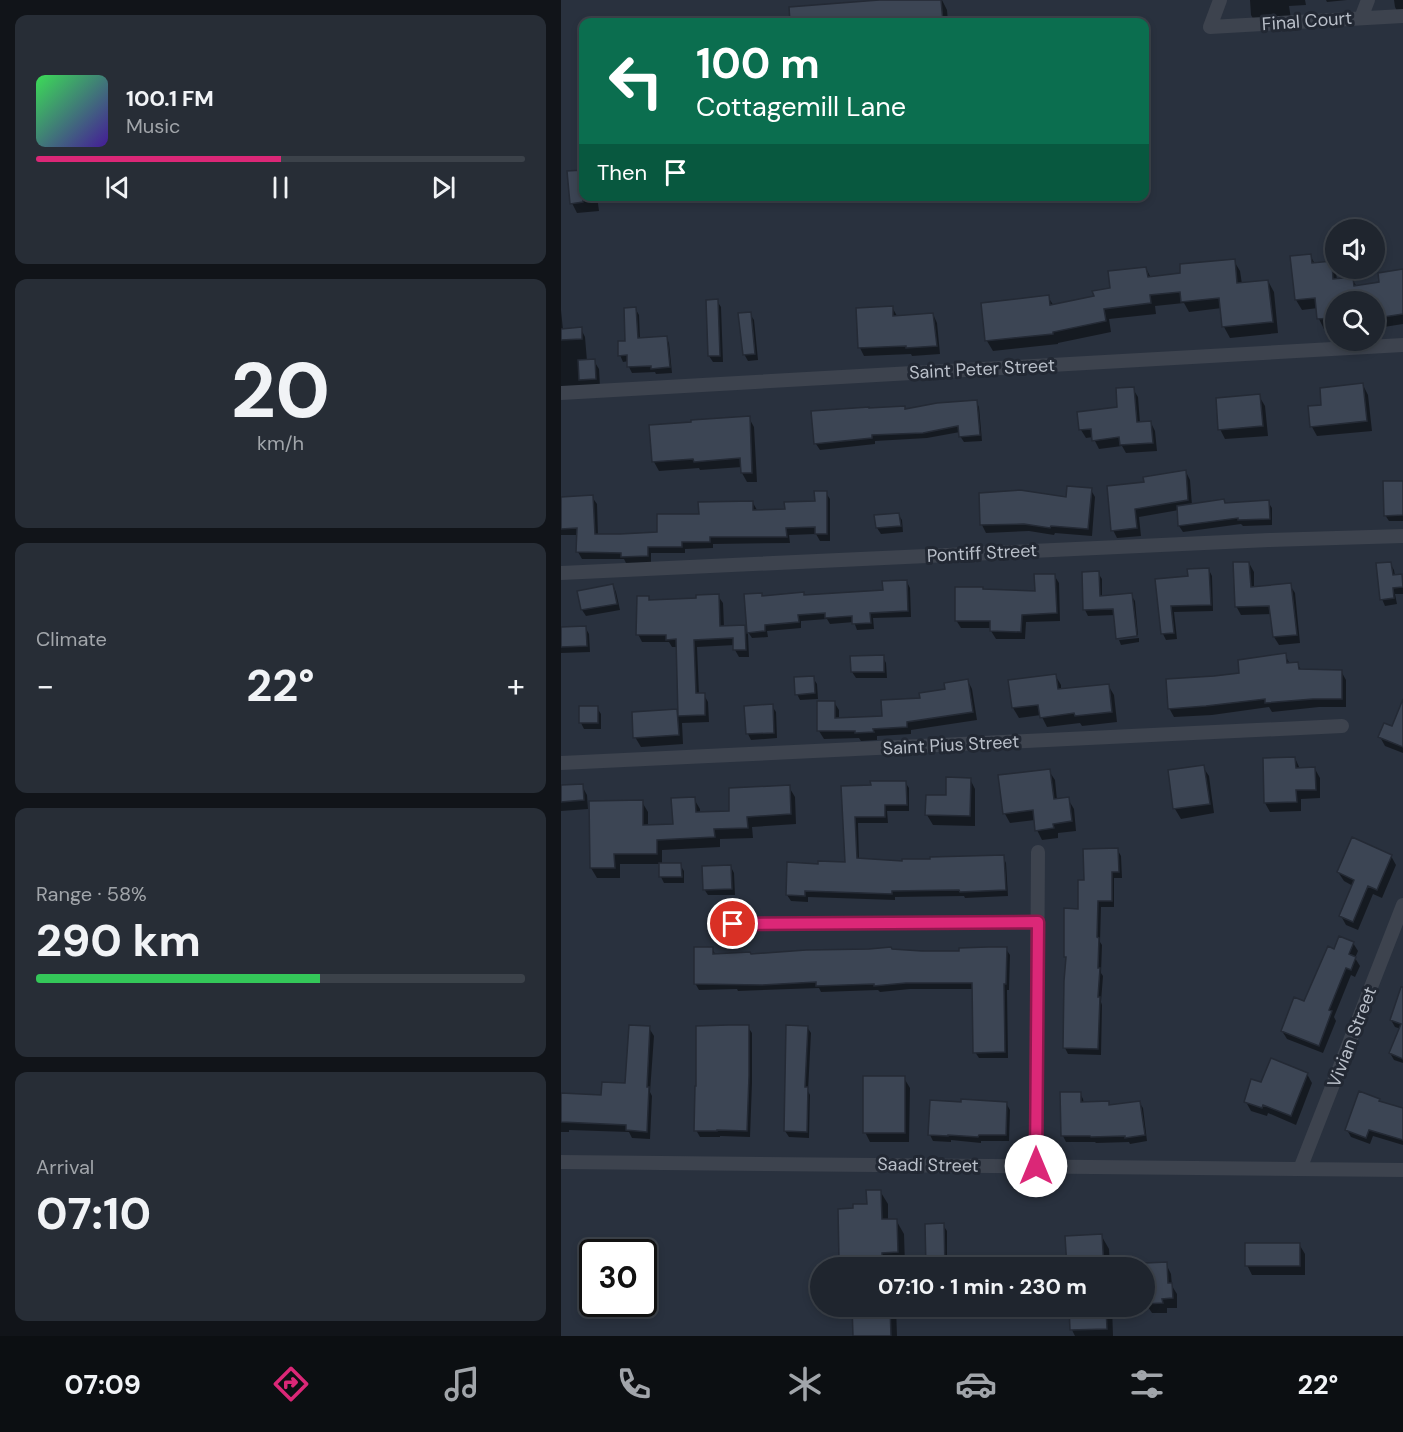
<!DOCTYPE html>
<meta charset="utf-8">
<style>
:root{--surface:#1f252e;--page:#272d36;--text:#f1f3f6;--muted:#a1a5aa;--line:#3c424a;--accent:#db2777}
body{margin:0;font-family:"DM Sans",sans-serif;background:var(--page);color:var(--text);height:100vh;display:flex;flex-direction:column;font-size:22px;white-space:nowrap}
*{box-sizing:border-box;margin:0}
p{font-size:20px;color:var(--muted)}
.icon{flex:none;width:33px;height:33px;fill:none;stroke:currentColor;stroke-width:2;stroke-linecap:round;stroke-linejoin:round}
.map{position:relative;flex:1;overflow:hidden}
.details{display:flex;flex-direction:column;gap:15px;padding:15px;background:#111419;width:561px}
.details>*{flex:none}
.hud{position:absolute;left:18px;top:18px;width:570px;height:183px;border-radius:12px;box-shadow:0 3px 9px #0003,0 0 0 2px var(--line);background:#0b6e4f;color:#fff;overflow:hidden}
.buttons{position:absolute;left:764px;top:219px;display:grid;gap:12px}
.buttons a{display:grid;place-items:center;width:60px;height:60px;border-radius:50%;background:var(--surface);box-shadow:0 3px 9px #0003,0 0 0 2px var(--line);font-size:30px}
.speed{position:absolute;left:18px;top:1239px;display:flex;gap:12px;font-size:30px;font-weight:700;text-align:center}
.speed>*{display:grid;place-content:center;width:78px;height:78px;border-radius:50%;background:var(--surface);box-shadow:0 3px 9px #0003,0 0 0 2px var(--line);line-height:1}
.speed .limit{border:3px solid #111;border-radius:9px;background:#fff;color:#111}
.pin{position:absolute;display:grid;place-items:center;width:51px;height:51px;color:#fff;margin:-26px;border:3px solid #fff;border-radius:50%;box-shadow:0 2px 6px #0007}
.me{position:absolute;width:66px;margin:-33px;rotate:0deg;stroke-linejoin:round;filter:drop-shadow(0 0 4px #0008)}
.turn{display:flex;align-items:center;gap:21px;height:126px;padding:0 18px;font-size:27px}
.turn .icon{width:78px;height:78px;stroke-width:2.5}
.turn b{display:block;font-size:42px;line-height:51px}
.then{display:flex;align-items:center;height:57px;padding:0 18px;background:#0003;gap:12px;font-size:22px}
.big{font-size:45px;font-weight:700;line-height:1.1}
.details .card{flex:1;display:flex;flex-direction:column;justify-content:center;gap:9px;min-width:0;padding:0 21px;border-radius:12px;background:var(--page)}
.details .dial{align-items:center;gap:0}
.dial b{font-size:78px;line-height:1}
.song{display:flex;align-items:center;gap:18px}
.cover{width:72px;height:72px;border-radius:9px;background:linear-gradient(135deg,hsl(130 70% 55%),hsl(260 70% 35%))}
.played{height:6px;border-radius:3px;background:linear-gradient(90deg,var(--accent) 50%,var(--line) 50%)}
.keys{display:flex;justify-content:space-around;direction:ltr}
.heat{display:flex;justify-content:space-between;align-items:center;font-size:33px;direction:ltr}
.charge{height:9px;border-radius:4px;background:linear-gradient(90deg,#34c759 58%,var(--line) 0)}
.trip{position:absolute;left:249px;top:1257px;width:345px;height:60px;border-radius:30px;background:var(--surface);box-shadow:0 3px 9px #0003,0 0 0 2px var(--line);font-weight:700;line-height:60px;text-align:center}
.tabs{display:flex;height:96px;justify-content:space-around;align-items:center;background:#0c0f12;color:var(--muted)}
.tabs .icon{width:42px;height:42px}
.tabs .active{color:var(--accent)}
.tabs b{font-size:27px;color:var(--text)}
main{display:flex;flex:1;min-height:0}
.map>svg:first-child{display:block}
</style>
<main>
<section class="details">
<div class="card">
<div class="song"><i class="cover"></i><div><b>100.1 FM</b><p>Music</p></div></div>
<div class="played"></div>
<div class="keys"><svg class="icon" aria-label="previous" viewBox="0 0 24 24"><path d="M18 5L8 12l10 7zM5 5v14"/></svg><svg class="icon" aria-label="pause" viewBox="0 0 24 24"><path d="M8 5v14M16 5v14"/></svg><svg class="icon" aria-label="next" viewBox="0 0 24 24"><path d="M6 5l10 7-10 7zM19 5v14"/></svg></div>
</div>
<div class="card dial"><b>20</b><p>km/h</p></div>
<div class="card"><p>Climate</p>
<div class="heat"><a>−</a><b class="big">22°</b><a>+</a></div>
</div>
<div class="card"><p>Range · 58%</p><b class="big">290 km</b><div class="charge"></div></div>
<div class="card"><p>Arrival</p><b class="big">07:10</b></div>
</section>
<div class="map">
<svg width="842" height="1336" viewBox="0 0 842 1336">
<rect width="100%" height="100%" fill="#29313e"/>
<path fill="#0007" d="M338 0H381L386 10 387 22H230L229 8Z
M689 0H744L745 5 728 6 730 19 694 22 690 15Z
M765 0H786L766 2Z
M833 0H842V13H837L834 7Z
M199 16 203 22 140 21 165 18 166 20Z
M22 143V196H36L38 211 16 213 11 203 20 172 17 144Z
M749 255 754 264 770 262 775 272 776 280 791 279 796 287 820 283 842 271V324L823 327 820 323 813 324V302H774V328L763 329 758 319 757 308 741 310 735 300 731 257Z
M673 261 679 271 681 284 707 281 713 292 717 333 669 338 663 327 661 308 628 312 623 303 594 306 595 314 548 319 550 332 497 343V344L432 351 426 341 487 297 493 306 534 298 585 268 590 278 621 275Z
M156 301 160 307 162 362H152L148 356Z
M331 307 336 316 372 314 376 323 379 354 351 356 350 354 303 356 299 348 296 309Z
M74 308 78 315 79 339 105 337 108 343 111 373 95 374 94 372 71 373 68 367V361L62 362 59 355 66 342Z
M0 310 2 330 20 329 24 337 26 361H33L38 369 39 387H0Z
M189 314 193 320 197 360 187 361 183 354Z
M802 385 807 395 811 431 756 436 751 427 762 406Z
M572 389 577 397 579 423H590L594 431 596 451 565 453 561 446 538 449 532 437 525 438 520 430 558 408Z
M698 396 704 406 707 436 664 439 659 429Z
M415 401 418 407 421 441 403 442 399 436V432L366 438 314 441V444L259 450 255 444 345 410Z
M188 418 193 427 196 482H186L181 473V467L139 470 138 468 98 471 93 462Z
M625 472 629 480 631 505 707 502 711 508V525L682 526 680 524 622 532 618 526V510L578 517 580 536 556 538 552 530 585 484Z
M842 482V521H828L824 515Z
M530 490 534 497 531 536 494 533 493 535 468 531 425 533 421 525 506 499Z
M265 493 269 499V541H259L255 534 228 535 229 543 152 544V548L124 549V553H90V563H65L63 559H21L17 552V535H0V498L31 497 36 504 37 535 97 534 139 515 192 503 196 510 225 511 255 503Z
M337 514 341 520 342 532 320 534 316 528 315 517Z
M688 563 693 572V588L729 585 734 593 739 643 718 645 713 637 711 614 680 615 675 606Z
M829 563 833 570 834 576 841 575 842 578V594H834L836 604 824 606 821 599Z
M648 570 651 576 652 611 613 612 616 639 605 640 602 634 596 581 628 577Z
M537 573 541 579V598L570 595 574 601 577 635 557 637V639L554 615 527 616 524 610Z
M493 575 498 583 499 621 465 622 464 639H435L430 631V628H400L395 620 423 591 475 593Z
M346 582 349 588 350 617 312 618 313 629 296 630 293 622 269 624 266 619 240 621V628L206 631 207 637 191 638 187 632 200 594 202 597 323 591Z
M52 585 55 592 59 610 25 616 21 610 18 592Z
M157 596 162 603 163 627 183 626 187 634 188 657H178L174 650V645L136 647 138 695H143L147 702 148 722 121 723 122 744 80 747 74 737 115 710 118 716 117 647H111L108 642H81L77 634 87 598 89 601 136 599Z
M24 627 28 634 29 652 0 653V629Z
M578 638V642L560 645 558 640Z
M724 655 729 664H736L741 671H780L785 680V707H758L711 712 708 707 651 715 613 717 608 708Z
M322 657 325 663 326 678H295L291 672Z
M494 675 500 685V690L547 685 553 695 556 722 521 726 519 723 486 727 480 715 458 718 452 708Z
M252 678 256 684 257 699 239 700 236 694Z
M407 681 411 689 416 720 350 730V734L316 736V740L300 741 298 738 263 739 258 731 273 702 278 710V719L323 717 361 699 385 691Z
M211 706 215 712 216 738 190 740 187 734Z
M36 708 40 714V729H23L20 723Z
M842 720V753L824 746 819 737Z
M734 758 739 769H754L759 778V798L740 799V811L709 812 704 803Z
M642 767 648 776 653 813 620 819 614 809 608 772Z
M488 771 494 780 496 800 507 799 513 809 515 831 497 833V838L481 840 476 830 474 820 449 823 444 814Z
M409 779 414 789V826L372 825 366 815 386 797Z
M344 782 348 788V811H326L327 823H297L298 860 343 862 442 857 445 863 447 896 404 898 403 896 334 897V900L247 897V902L230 901 226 895 258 865 286 864 282 788Z
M21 786 26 795 27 809 0 811V787Z
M228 787 234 797 235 824 191 827 192 838 159 839V847L101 850V865H119L123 871V883H103L100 877V864H59V878H36L30 868 81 802 87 812V826H113L133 799 139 809V814L170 813Z
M556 849 560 856 561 878H553V907H540L539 942 541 945 540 973 542 976 540 1002 541 1005 540 1055 507 1054 504 1048 506 960 505 957 518 910 524 882Z
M830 856 835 865 821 898 812 894 797 930 785 925 780 916 792 886 783 881 777 872Z
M170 867 173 873 174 895H147L143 889Z
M792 943 797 951 794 958 799 966 794 977 790 975 773 1017 775 1021 762 1053 726 1039 721 1031 744 1002 774 951Z
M151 948 155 956 331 950 399 952 445 949 449 955 448 990H446L447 1058H418L414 1052 412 989H349L319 992 317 990 260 992 258 988 177 991 176 989 138 990 134 983Z
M842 989V1063L833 1060 829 1053 840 1029 834 1027 830 1020Z
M187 1027 191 1033V1083L189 1137 159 1136V1137H139L135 1130Z
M246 1027 250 1033 247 1091 249 1095 248 1138 228 1137 224 1131Z
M88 1028 93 1036 89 1092 91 1096 89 1139 71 1138 68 1132 8 1130V1132H0V1093H4L5 1095 41 1097 65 1085Z
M746 1074 751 1083 735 1125 707 1113 706 1116 690 1111 685 1102 701 1084Z
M343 1078 349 1088 348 1142H309L304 1132Z
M519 1093 522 1099 523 1104 547 1102 549 1106 578 1102 582 1108 586 1141 569 1144 568 1142 535 1143 534 1142H505L502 1136Z
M818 1100 820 1102 842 1109V1145L812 1136 809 1144 790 1137 786 1130Z
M445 1103 449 1110 448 1141H420V1143L390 1140V1142L372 1141 369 1135Z
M319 1191 327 1204V1221L335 1220 343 1234 344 1265H328V1268H284L280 1260 294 1210 307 1206Z
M382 1225 386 1231V1268H366Z
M540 1235 548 1249 549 1268H508Z
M738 1244 744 1254V1275H691L686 1265Z
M605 1264 610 1274 611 1286 616 1294V1308H606V1313H591L585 1304 584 1268H571V1265Z
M292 1306H335L336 1336H293Z
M510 1306H551L552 1336H514L511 1330Z"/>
<path fill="#3c4554" stroke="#242a35" stroke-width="1.5" d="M318 0H380L382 22H229L228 7Z
M22 170V202L9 204 6 171Z
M750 254 751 263 771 261 772 279 792 277 793 286 818 282 817 273 842 269V314L816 318 813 302H774V318L756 319 754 298 734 300 729 256Z
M674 259 676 283 707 280 712 322 661 327 658 298 620 302 619 292 589 295 590 303 543 309 545 321 492 332V334L424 341 420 303 488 295 489 305 533 296 531 291 549 288 547 271 585 267 587 277 619 273V264Z
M157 299 159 356H147L145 300Z
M332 306V316L372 313 376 346 345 348V346L297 348 295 308Z
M75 307 77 338 106 336 109 367 90 369V366L66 367V355L57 356V341H64L63 308Z
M190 312 194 354 182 355 177 313Z
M21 327V339L0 340V329Z
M34 359 35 379 18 380 17 360Z
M802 383 806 421 749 427 747 406 760 405 759 388Z
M573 387 576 422 590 421 592 443 559 445 558 437 531 441 530 429 518 430 516 412 556 407 555 388Z
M699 394 702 426 657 430 655 398Z
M416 400 419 435 398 437 397 426 362 433 311 435V438L253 444 250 411 308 407V408L344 406V409L376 403Z
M189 416 191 473H180L179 458 133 462 132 459 91 462 88 425 130 422V420Z
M625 470 627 500 574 509 576 528 550 531 546 486 583 482 582 477Z
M822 481H842V515L823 516Z
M506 486 531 488 527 529 490 526 489 528 463 524 419 525 418 493 459 490 505 497Z
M253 491H266V534H254V527L225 528 226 537H149V542H121V547H87V556L60 557V553L15 552 16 528 0 529V497L32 495 34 534H59L96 532V514H138L137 502 192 501V510L224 509 223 502 254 501Z
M663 499 664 503 708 500 709 519 677 520V518L617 526 616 506Z
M338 513 340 526 315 528 313 515Z
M672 562H688L690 587 730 583 736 635 712 637 708 606 674 607Z
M830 562 832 575 841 574 842 587 832 588 833 598 819 600 815 563Z
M648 568 650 605 610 606 613 633 600 634 594 579 627 576 626 569Z
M538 571 539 596 571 593 576 636 555 639 552 609 522 610 521 572Z
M473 574H494L496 613 461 615 460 632 429 631V621H394V587H422V589L474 591Z
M346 580 347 611 309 613 310 623 291 624V616L264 618V613L237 615 238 622 204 625V631L186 633 183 594 201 593V596L243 592V595L322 590 321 581Z
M52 584 56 604 20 610 16 591Z
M158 594 159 626 184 625 185 650H172V638L133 640 135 693H144V715L117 716 115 639 105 640V635H75L76 596H88V600L135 598V595Z
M25 626 26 646 0 647V627Z
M725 653 726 663 737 662 738 669 781 670V699H752L704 703V699L645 706 607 709 605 679 653 676 678 673 677 660Z
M323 655V672H290L289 656Z
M495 674 497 689 548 684 551 712 514 716 513 713 479 718 477 705 451 708 447 680Z
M253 676 254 693 234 695 233 677Z
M407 679 412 712 346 722V727L312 729 313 732 294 733V731H256V701H274V718L321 716 320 700 359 698 358 693 384 689 383 683Z
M842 699V747L817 737 823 723 831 726Z
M212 704 213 733 185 734 183 706Z
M18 706H37V723H18Z
M116 709 118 735 72 738 71 712Z
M734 757 735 768 754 767 755 790H735L736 802 703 803 702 758Z
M643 765 649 804 612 809 607 770Z
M489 769 493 799 508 797 511 821 492 824 493 828 474 831 472 810 442 814 437 775Z
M385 777 410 778 409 816 364 815 365 795H385Z
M309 781H345L346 805H324V817H294L296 858 341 861V859H369V857L443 855 445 890 399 892 398 890 331 891V894L244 891V896L225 895 226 862 257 864V861L284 862 280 786 310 785Z
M22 784 23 800 0 802V785Z
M229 785 230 814 186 817 187 828 153 829 154 837 96 840V854H53L54 868H29L28 801 82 800V825L112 824 110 798 134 797 135 812 168 811V788Z
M791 837 831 855 816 890 807 886 792 922 778 916 793 880 776 872Z
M557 848 558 872H551V901H537L536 937 538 938 537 968H539L537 997H539L537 1049 502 1048 503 981 505 957H503V908L517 909V880H523L522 849Z
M98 863H120L121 877H98Z
M170 865 171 889 142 890 141 866Z
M778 936 793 942 788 954 795 957 790 970 785 968 768 1010 771 1011 758 1046 720 1031 733 997 743 1001 767 946 773 949Z
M133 947H152V954L189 952 190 954 245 950 308 949 330 947 331 949 361 951H398V948L427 947H446L445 984H443L444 1052 412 1053 411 983H345L313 986V984L255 986V982L201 985 133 984Z
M840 987H842V1059L828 1053 840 1024 829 1020Z
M68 1025 89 1026 86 1087H88L86 1132 65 1130V1125L0 1122V1093L40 1095 41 1082 64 1083Z
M167 1025H188V1076L186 1131 156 1130V1131H133L134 1086H135V1026Z
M225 1025 247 1026 244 1087H247L246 1132 223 1131Z
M710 1058 747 1073 730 1116 702 1105 701 1108 683 1102 690 1079 700 1082Z
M302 1076H344V1133H302Z
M798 1091 819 1099 818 1101 842 1108V1140L808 1130 805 1138 784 1130Z
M499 1092H520V1102L548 1101V1105L579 1101 584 1135 564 1138V1136L530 1137 529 1136H500Z
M400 1099 446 1102 445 1135H418L417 1137 387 1135V1136L367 1135 369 1100 400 1102Z
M305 1190H320L321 1219H336L337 1252 321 1253V1268H290L289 1260H278L277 1209 292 1208V1204H306Z
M383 1223 384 1268H365L364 1224Z
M541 1234 543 1268H506L504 1236Z
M684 1243H739V1266H684Z
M606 1262 607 1283H611L612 1298 601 1299 602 1303 584 1304V1263Z
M291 1306H329L330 1336H292Z
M508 1306H545L546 1329 509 1330Z"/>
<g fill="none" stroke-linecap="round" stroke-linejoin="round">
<path stroke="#3d434e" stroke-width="14" d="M659 0 649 27 842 16
M800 18 807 0
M0 393 842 345
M0 573 708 540 842 536
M0 763 781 726
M172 924 477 922
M0 1162 842 1170
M475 1166 477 852
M739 1169 842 905"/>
</g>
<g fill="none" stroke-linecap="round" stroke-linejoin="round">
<defs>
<path id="route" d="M172 924 477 922 475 1166"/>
</defs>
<use href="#route" stroke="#8e194d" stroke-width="15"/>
<use href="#route" stroke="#db2777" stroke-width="10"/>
</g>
<g text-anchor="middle" stroke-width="6" stroke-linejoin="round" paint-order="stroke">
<g font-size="18" fill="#b9bfc9" stroke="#222833">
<text transform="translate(746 21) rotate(-4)" y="6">Final Court</text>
<text transform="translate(421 369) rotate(-3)" y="6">Saint Peter Street</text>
<text transform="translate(421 553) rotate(-3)" y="6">Pontiff Street</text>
<text transform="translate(390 745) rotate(-3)" y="6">Saint Pius Street</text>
<text transform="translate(791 1037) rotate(-69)" y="6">Vivian Street</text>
<text transform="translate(367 1165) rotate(1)" y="6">Saadi Street</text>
</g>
</g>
</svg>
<div class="buttons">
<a><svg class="icon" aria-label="sound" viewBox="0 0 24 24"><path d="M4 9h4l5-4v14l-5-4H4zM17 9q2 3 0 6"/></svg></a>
<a><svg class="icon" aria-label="search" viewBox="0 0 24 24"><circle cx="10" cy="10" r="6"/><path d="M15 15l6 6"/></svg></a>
</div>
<div class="speed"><div class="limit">30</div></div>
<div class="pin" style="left:172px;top:924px;background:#d93025"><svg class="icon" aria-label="arrive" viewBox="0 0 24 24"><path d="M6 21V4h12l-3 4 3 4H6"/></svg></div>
<svg class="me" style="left:475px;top:1166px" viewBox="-20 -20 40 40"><circle r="19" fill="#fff"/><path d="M0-13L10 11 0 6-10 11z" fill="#db2777"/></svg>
<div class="trip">07:10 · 1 min · 230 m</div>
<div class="hud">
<div class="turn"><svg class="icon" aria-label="left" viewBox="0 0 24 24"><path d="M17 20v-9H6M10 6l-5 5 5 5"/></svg><div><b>100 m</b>Cottagemill Lane</div></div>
<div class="then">Then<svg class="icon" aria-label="arrive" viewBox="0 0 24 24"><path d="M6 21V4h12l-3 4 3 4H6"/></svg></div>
</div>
</div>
</main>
<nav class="tabs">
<b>07:09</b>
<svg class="icon active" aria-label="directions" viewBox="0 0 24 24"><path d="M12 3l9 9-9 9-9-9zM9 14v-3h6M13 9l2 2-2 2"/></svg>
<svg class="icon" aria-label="music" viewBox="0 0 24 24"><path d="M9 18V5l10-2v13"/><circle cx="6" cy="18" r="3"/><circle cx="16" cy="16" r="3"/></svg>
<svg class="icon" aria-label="phone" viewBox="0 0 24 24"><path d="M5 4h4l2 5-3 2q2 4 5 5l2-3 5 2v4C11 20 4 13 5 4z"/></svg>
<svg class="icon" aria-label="climate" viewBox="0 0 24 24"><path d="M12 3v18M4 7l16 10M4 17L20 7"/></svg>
<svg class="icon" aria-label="car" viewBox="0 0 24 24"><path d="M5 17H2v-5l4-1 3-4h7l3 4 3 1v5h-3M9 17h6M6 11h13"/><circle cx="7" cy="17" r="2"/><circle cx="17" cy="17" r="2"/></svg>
<svg class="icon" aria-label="filters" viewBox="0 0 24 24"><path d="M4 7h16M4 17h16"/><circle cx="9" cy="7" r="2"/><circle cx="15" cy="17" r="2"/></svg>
<b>22°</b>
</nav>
